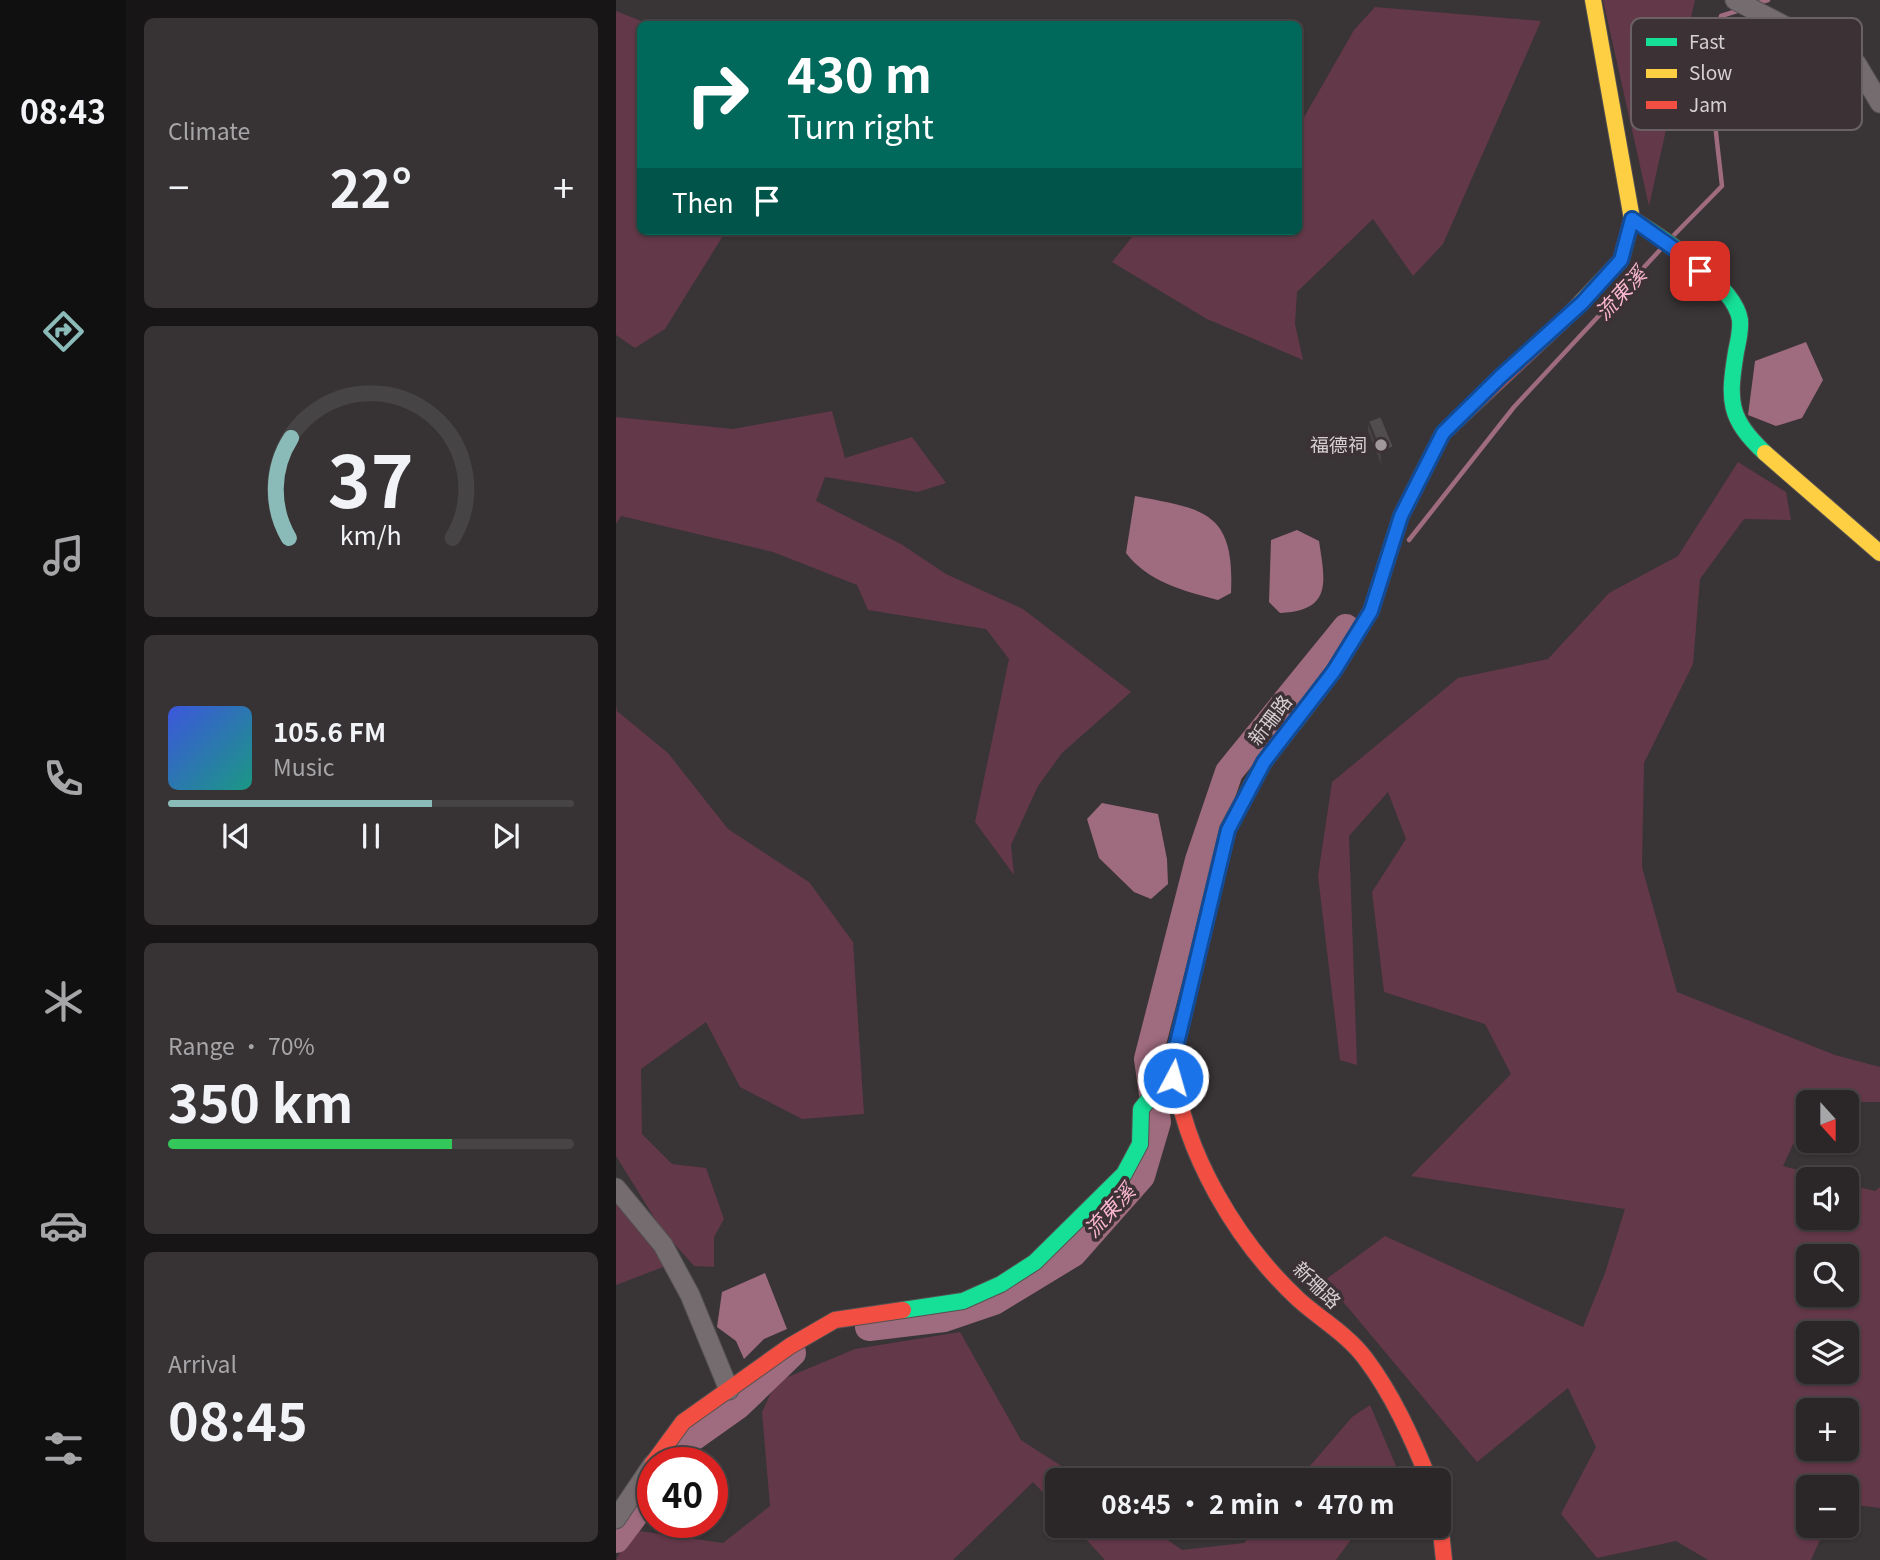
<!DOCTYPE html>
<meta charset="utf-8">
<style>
:root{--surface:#2b2728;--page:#373334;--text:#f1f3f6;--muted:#a6a5a8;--line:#474445;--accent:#8bbbb9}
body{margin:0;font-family:Georgia,"Noto Sans TC",serif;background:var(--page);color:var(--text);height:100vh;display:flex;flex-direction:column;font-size:26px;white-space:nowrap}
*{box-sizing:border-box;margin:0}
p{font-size:23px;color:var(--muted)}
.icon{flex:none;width:38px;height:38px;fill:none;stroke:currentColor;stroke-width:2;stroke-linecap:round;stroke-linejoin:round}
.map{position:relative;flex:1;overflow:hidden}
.sheet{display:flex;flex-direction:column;gap:18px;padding:18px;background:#181516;width:490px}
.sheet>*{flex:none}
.banner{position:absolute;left:21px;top:21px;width:665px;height:214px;border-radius:10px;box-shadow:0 2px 5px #0004,0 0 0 2px var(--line);background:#00695c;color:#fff;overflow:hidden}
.needle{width:46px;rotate:159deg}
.fabs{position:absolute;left:1180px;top:1090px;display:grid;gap:14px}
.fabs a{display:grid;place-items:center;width:63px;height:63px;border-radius:10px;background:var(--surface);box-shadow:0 2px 5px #0004,0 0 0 2px var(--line);font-size:35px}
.speed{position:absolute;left:21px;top:1447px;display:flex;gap:14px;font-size:35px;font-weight:700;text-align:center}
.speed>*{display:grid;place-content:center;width:91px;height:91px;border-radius:50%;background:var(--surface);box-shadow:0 2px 5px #0004,0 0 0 2px var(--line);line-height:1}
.speed .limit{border:10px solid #d22;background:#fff;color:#111}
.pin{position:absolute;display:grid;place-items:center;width:60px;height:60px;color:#fff;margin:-30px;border-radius:14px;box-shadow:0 4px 10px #0006}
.me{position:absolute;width:77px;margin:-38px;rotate:6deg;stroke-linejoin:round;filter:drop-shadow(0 0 5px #0008)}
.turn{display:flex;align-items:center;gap:24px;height:147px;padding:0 35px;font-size:32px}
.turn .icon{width:91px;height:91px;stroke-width:2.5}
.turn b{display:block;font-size:49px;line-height:60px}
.then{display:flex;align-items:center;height:66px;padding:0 35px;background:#0003;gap:14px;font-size:26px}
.big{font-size:52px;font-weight:700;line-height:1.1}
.sheet .tile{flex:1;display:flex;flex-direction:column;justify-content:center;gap:10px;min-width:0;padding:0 24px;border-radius:10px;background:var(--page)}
.sheet .dial{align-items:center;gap:0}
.dial svg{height:182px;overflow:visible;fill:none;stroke:var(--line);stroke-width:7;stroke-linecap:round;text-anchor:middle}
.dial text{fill:var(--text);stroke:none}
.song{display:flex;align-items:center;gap:21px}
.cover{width:84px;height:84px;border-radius:10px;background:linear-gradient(135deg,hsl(230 70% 55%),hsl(170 70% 35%))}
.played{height:7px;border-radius:4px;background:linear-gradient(90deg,var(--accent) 65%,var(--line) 65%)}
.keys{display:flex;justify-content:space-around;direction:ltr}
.heat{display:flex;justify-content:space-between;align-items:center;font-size:38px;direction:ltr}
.charge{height:10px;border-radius:5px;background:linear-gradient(90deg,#34c759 70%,var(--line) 0)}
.trip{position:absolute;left:429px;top:1468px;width:406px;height:70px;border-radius:10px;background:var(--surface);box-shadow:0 2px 5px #0004,0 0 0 2px var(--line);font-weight:700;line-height:70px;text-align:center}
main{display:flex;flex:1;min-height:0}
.tabs{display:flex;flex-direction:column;width:126px;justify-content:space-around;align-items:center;background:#111010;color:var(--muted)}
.tabs .icon{width:49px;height:49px}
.tabs .selected{color:var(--accent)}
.tabs b{font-size:32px;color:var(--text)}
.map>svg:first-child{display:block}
</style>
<main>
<nav class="tabs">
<b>08:43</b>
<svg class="icon selected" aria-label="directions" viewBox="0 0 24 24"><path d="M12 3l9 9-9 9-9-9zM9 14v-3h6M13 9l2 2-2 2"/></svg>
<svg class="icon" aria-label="music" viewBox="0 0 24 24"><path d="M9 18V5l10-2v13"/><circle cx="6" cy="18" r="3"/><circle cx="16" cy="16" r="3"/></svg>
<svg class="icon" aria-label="phone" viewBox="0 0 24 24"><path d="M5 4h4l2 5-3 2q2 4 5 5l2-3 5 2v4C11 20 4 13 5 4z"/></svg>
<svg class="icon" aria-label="climate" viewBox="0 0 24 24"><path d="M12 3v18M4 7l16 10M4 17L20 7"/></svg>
<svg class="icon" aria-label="car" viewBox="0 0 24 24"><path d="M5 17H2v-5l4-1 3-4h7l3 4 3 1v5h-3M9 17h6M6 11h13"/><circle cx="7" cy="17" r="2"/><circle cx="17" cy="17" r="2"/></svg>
<svg class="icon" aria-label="filters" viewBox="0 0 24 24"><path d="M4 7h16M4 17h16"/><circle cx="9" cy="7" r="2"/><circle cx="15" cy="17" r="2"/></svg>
</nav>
<section class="sheet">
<div class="tile"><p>Climate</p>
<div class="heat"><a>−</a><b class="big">22°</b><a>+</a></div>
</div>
<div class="tile dial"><svg viewBox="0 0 100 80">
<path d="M14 69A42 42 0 1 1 86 69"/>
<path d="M14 69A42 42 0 0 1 15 25" stroke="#8bbbb9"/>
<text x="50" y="56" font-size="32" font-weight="700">37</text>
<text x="50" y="72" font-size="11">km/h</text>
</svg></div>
<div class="tile">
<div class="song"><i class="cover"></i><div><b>105.6 FM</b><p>Music</p></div></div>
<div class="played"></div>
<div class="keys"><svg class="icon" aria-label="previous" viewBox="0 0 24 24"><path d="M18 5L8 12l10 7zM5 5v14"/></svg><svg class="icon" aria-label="pause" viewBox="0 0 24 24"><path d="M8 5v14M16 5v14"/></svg><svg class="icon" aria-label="next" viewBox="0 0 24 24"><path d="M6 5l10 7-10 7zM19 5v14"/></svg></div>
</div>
<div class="tile"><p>Range · 70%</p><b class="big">350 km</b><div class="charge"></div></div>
<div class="tile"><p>Arrival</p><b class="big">08:45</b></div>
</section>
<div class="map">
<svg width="1264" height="1560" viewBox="0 0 1264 1560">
<rect width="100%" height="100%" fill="#393436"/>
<path fill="#633849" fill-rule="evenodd" d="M987 0H1079L1033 206Z
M759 7 925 21 827 244 797 276 757 219 681 292 679 324 687 360 591 319 496 262 517 236 526 231H682L683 126 738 30Z
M0 11 33 24H24V231H110L49 329 19 348 0 335Z
M216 411 229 458 296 437 330 483 302 492 209 477 200 501 285 544 330 574 407 609 515 692 446 753 422 786 395 845 398 875 359 822 393 659 370 629 252 610 241 585 157 552 5 516 0 524V417L117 429Z
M1122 462 1170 492 1175 520 1128 519 1084 579 1077 664 1028 763 1026 867 1061 992 1219 1055 1264 1067V1102H1192V1112L1167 1166 1215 1179 1192 1180V1218H1230V1184L1259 1191 1264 1187V1508L1230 1504V1488H1192V1526H1210L1195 1560H1092L1060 1541 981 1558 945 1514 980 1447 952 1388 861 1462 709 1280 769 1236 967 1327 989 1273 1009 1209 795 1176 895 1074 869 1024 768 992 756 892 790 839 772 792 733 836 741 1065 724 1060 702 876 716 782 842 678 932 659 993 593 1062 556ZM1192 1256H1230V1295H1192ZM1192 1334H1230V1372H1192ZM1230 1410V1449H1192V1410Z
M0 705 1 711 52 753 112 829 193 882 237 942 248 1114 186 1119 124 1087 90 1022 25 1069 26 1134 56 1164 90 1168 108 1219 98 1237V1267L78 1266 46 1230 0 1156Z
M0 1198 50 1266 0 1285Z
M344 1332 405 1440 467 1480H441V1507L417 1482 337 1560H0L16 1530 107 1543 154 1506 146 1412 160 1382 239 1349Z
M754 1405 786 1480H682L736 1417Z
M458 1526H532L566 1550 628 1543 643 1526H745L720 1560H489Z"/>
<path fill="#9f6b7e" d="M1190 342 1207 380 1186 418 1160 426 1132 415 1139 361Z
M519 496C588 509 619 511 615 593L602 600C568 591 532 582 510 553Z
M681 530 703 541C709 581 717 611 664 613L653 602 655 540Z
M486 803 542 814 551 859 552 884 535 899 518 892 483 858 471 819Z
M149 1273 171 1329 148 1339 128 1359 120 1341 101 1327 106 1292Z"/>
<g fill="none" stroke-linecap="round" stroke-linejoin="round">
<path stroke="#9f6b7e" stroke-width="4.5" d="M1142 3 1152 0
M1057 236 1106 186C1100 127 1089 75 1105 16L1124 10
M793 540 898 407 1044 250"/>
<path stroke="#9f6b7e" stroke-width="28" d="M253 1327 328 1318 378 1301 457 1253 525 1176 541 1122 532 1059 583 860 613 772 730 628
M54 1463 67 1444 122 1405 176 1353
M0 1539 37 1490"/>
<defs>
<path id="street" d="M1119 0 1240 63 1264 103
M0 1188 47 1245 74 1295 113 1390
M0 1519 37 1464"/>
<path id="fast" d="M1016 219C1045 237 1119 285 1124 320 1125 331 1122 342 1120 352 1112 401 1112 418 1149 453
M558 1069 557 1060 612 829 648 762 683 717
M287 1310 347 1301 385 1284 419 1262 508 1174 524 1144 525 1109 545 1084 557 1078"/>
<path id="slow" d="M956 312 1005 260 1016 219 977 0
M1149 453 1264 553"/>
<path id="jam" d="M683 717 718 671 755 611 785 516 827 433 956 312
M558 1069C567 1152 621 1242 682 1299 704 1319 731 1334 749 1358 777 1395 796 1438 813 1480
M37 1463 67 1422 174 1346 219 1320 287 1310
M822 1504 828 1560"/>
</defs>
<use href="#street" stroke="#555152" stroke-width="21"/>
<use href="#fast" stroke="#555152" stroke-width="18"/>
<use href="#slow" stroke="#555152" stroke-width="18"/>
<use href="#jam" stroke="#555152" stroke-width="18"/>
<use href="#street" stroke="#756c70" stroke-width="19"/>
<use href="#fast" stroke="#16e098" stroke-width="16"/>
<use href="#slow" stroke="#ffcf43" stroke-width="16"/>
<use href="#jam" stroke="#f24e42" stroke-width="16"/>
</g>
<path fill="#464143" d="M752 421 778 458 765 464 752 432Z"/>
<path fill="#393537" d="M778 447V458L765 464V453Z"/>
<path fill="#514c4e" stroke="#393537" stroke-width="2" d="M765 416 778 447 765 453 752 421Z"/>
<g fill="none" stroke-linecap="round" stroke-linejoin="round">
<defs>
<path id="route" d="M557 1078V1060L612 830 648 762 718 671 755 611 785 516 827 433 884 377 966 303 1005 260 1016 219 1067 255 1084 271"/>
</defs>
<use href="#route" stroke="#114b97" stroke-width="18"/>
<use href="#route" stroke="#1a73e8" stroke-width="12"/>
</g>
<circle fill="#a0999c" stroke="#3c3135" stroke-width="2.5" cx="765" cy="445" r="7"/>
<g text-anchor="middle" stroke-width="7" stroke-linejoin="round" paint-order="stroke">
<g font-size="19" fill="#d7d0d3" stroke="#3c3135" text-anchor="end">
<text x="751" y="452">福德祠</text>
</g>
<g font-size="19" fill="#d7d0d3" stroke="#3c3135">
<text transform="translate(654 720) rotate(-52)" y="7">新珊路</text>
<text transform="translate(701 1285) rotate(44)" y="7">新珊路</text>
</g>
<g font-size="21" font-style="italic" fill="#fdb8d1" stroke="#3c3135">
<text transform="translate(1005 294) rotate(-47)" y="7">流東溪</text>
<text transform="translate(494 1211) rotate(-48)" y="7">流東溪</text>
</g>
</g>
<rect x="1015" y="18" width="231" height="112" rx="10" fill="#3c3135" stroke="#6a6164" stroke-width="2"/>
<rect x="1030" y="38" width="31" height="8" fill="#16e098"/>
<rect x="1030" y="69" width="31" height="9" fill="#ffcf43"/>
<rect x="1030" y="101" width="31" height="8" fill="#f24e42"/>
<g font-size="19" fill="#d7d0d3">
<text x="1073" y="49">Fast</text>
<text x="1073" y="80">Slow</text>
<text x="1073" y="112">Jam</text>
</g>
</svg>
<div class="fabs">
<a><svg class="needle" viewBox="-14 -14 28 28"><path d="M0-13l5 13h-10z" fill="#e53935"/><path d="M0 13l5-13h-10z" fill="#a6a5a8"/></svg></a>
<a><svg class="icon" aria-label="sound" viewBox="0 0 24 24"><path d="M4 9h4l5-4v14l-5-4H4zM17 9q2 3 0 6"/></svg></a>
<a><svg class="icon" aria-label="search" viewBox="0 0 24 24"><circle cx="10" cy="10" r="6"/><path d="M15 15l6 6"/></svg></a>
<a><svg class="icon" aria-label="layers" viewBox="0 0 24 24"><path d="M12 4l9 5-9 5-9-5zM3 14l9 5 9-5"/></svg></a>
<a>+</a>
<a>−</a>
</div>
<div class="speed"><div class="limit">40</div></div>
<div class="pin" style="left:1084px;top:271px;background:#d93025"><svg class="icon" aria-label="arrive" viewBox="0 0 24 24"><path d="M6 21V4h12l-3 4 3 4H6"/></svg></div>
<svg class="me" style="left:557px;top:1078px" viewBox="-20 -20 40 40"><circle r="17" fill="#1a73e8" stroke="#fff" stroke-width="3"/><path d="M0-11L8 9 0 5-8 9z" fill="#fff"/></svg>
<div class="trip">08:45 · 2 min · 470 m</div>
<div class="banner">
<div class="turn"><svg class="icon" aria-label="right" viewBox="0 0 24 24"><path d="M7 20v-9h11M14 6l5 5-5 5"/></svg><div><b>430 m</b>Turn right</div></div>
<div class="then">Then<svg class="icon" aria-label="arrive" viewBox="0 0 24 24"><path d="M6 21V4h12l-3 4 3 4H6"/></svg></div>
</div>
</div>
</main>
